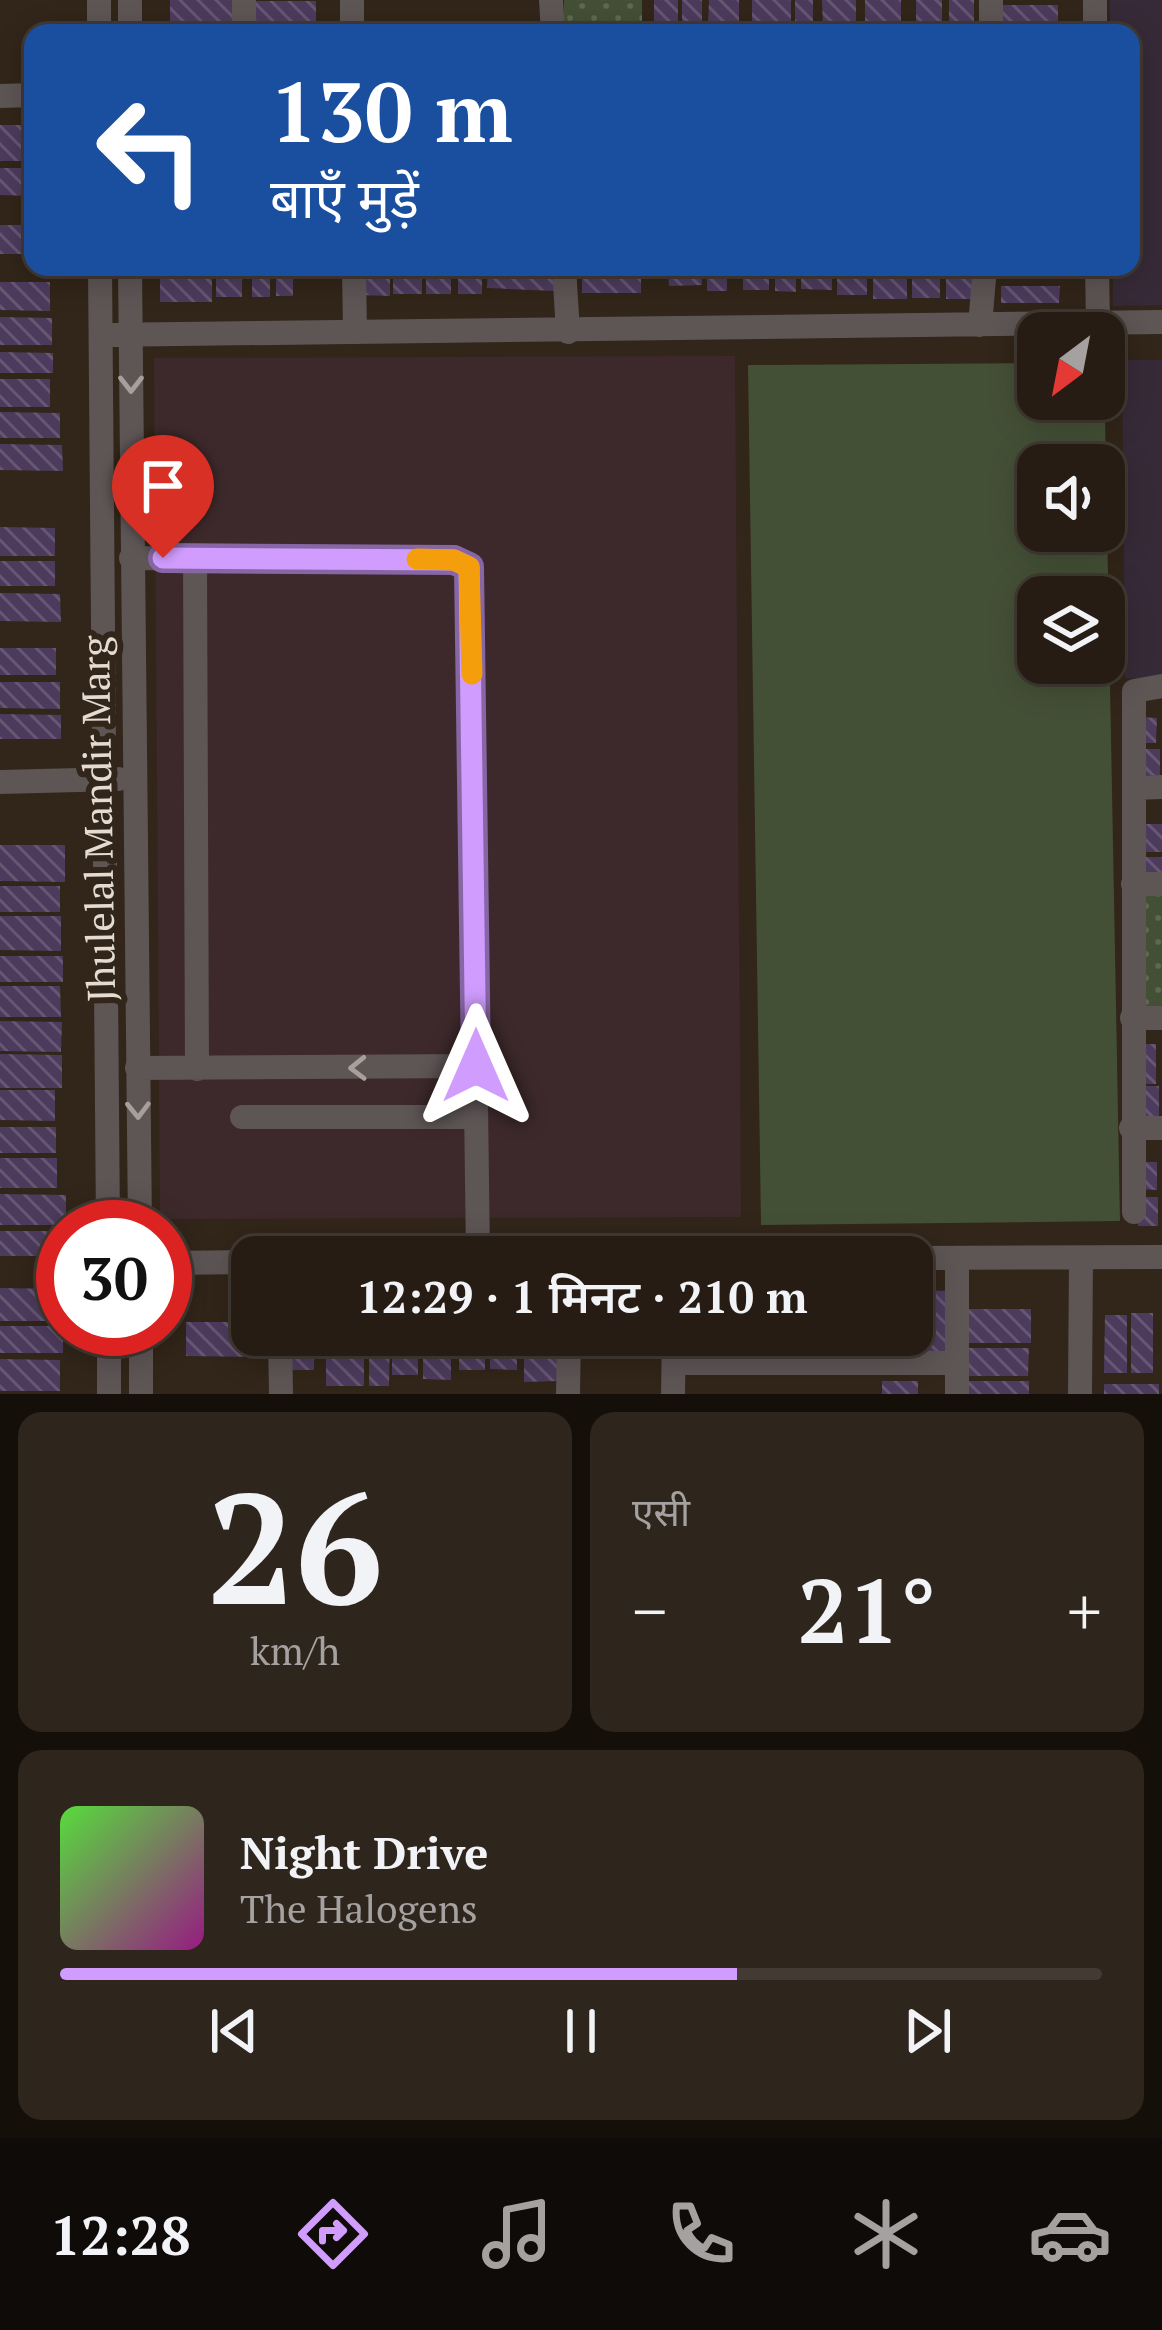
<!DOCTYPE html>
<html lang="hi">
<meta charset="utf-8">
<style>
:root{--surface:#261c13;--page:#2e251c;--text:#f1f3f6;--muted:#a4a1a0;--line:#423a33;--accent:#d09dfe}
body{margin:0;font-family:"PT Serif","Noto Sans Devanagari",serif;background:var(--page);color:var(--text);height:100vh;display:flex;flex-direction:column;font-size:45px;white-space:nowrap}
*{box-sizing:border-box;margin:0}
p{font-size:39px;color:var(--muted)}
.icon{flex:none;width:66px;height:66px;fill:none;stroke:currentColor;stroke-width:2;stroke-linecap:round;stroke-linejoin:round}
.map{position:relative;height:1394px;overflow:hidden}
.side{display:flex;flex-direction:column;gap:18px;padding:18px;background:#150f0a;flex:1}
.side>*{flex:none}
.top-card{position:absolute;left:24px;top:24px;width:1116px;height:252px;border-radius:24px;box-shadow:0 6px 30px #0003,0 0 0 3px var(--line);background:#1a4fa0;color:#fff;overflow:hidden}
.needle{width:78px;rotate:212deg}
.tools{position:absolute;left:1017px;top:312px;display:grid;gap:24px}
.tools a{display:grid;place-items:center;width:108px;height:108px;border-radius:24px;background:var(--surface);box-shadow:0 6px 30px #0003,0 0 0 3px var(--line);font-size:60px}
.speed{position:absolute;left:36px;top:1200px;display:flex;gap:24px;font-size:60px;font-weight:700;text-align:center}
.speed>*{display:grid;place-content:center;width:156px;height:156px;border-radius:50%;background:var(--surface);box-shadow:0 6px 30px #0003,0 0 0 3px var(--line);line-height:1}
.speed .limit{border:18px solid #d22;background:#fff;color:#111}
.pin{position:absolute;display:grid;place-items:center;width:102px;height:102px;color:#fff;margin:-123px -51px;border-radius:50% 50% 50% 0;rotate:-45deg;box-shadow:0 0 12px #0007}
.pin .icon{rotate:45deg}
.me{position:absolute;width:132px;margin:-66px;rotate:0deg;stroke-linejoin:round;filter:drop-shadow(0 0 9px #0008)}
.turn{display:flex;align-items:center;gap:42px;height:252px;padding:0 48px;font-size:54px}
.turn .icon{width:156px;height:156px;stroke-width:2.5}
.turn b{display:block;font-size:84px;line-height:102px}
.big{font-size:90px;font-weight:600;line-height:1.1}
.side .card{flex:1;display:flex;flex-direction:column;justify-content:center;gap:18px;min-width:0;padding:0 42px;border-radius:24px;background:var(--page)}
.side .dial{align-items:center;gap:0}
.dial b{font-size:156px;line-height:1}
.song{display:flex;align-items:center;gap:36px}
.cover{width:144px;height:144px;border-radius:18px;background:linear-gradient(135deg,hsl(110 70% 55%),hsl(310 70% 35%))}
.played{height:12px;border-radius:6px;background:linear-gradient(90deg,var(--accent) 65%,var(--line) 65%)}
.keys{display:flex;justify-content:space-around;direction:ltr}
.heat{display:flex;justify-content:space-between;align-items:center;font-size:66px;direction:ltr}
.side .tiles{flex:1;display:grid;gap:18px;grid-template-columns:1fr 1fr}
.card:last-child{grid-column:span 2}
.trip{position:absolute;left:231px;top:1236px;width:702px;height:120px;border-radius:24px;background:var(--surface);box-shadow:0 6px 30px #0003,0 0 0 3px var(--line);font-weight:600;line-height:120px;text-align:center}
.menu{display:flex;height:192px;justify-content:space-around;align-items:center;background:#0f0b08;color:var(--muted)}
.menu .icon{width:84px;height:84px}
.menu .selected{color:var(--accent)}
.menu b{font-size:54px;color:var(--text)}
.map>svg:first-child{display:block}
</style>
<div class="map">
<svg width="1162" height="1394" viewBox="0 0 1162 1394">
<defs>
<pattern id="park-dots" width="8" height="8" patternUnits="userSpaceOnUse" patternTransform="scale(3)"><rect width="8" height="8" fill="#445036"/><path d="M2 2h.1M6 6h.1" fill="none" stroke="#5f6952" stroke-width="1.8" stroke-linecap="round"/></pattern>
<pattern id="building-back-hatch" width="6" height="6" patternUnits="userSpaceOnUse" patternTransform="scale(3)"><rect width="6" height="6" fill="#4d3b5d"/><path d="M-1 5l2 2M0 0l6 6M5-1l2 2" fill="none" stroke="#665773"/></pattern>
</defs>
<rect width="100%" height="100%" fill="#322519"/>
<path fill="#3d292b" d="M735 356 741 1217 160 1219 154 358Z"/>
<path fill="#372a38" d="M1110 0H1162V305L1113 306V267H1131V33H1110Z
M1122 360H1162V678H1125Z"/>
<path fill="#445036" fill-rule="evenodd" d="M1104 362 1120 1221 761 1225 748 365 1038 363V399H1104ZM1038 465H1104V531H1038ZM1038 597H1104V663H1038Z"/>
<path fill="url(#park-dots)" d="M564 0H642V33H564Z
M1142 892H1162V1008H1141Z"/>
<path fill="url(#building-back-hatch)" d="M170 0H236V29H170Z
M654 0H678V32H654Z
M682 0H702V29H682Z
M709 0H739V24H708Z
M752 0H791V33H752Z
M795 0H813V31H795Z
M822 0H856V31H823Z
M865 0H901V31H865Z
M916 0H942V33H916Z
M949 0H974V33H949Z
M253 1H316V30L253 29Z
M1000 5H1058V29H1000Z
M0 125H33V161H0Z
M0 168H33V196L0 195Z
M0 225H33V254H0Z
M160 267H212V302H160Z
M216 267H242V297H216Z
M252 267H270V297H252Z
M276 267H293V296H276Z
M359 267H390V296L359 295Z
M393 267H422V294H393Z
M426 267H451V294H426Z
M458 267H482V294H458Z
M488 267H555V291L487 288Z
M582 267H641V293H582Z
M668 267H701L702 285 669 286Z
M707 267H727V291H707Z
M743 267H769V290H743Z
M775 267H796V292L775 291Z
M801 267H832V290L801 289Z
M837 267H867V295H837Z
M873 267H907V299H873Z
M912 267H940V298H912Z
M946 267H975V299H946Z
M1000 267H1059V279H1000Z
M0 282H50V311L0 310Z
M1001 286H1060L1059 303H1001Z
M0 317 52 318V345H0Z
M0 352 53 353V373H0Z
M0 379H50V407H0Z
M0 412 60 413V438H0Z
M0 444 62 445 63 471 0 470Z
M0 527 55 528V556H0Z
M0 561H55V586H0Z
M0 593 60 594 61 622 0 621Z
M0 648H56V675H0Z
M0 682H60V709L0 708Z
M0 714 61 715V739H0Z
M1140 717 1157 718 1156 743H1138Z
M1139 749H1160V776L1139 775Z
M1138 824H1162V852H1138Z
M0 845H65V882L0 881Z
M1137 857H1162V880H1137Z
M0 886H60V912H0Z
M0 916H61V951L0 950Z
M0 956H63V982H0Z
M0 986H60L61 1017H0Z
M0 1021 62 1022 61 1052 0 1051Z
M1135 1044H1156V1084H1135Z
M0 1054 62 1055V1088H0Z
M1135 1086H1159V1118H1135Z
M0 1090H55V1121L0 1120Z
M0 1127H56V1153H0Z
M0 1158H57V1188H0Z
M1137 1162H1157V1190L1137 1189Z
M0 1194 66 1195V1225H0Z
M1138 1197H1158V1226H1138Z
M0 1231H61L60 1256H0Z
M0 1288 61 1289V1321H0Z
M913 1290 949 1291V1359L913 1358Z
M963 1309H1031V1343H962Z
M1131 1313H1153V1373H1131Z
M1105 1315H1127V1373H1104Z
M186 1322H252L258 1357 186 1356Z
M0 1326H63V1353H0Z
M284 1335H314V1370H284Z
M326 1335H364V1386H326Z
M369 1335H390L389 1386H369Z
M392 1335H418V1375H392Z
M423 1335H451V1380L423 1379Z
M459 1335H485V1370H459Z
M490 1335H517V1370L490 1369Z
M524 1335H558V1381L524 1382Z
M682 1335H707V1353H682Z
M711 1335H738V1348H711Z
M742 1335H769V1350H742Z
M774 1335H806V1358H774Z
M812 1335H837V1350H812Z
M841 1335H868V1345H841Z
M877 1335H909V1351H877Z
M963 1348H1029L1028 1376H963Z
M0 1359 60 1360V1391H0Z
M882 1381H918V1394H882Z
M964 1381H1029V1394H964Z
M1104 1384H1159V1394H1104Z"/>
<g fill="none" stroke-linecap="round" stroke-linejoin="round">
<path stroke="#5e5555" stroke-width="24" d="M99 0V33
M130 0V33
M244 0V33
M352 0V33
M551 0 553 33
M1095 0V33
M991 33V0
M0 96 33 95
M100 267 108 1227
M130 267 140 1227
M354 267 355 332
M564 267 568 332
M1097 267 1098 323
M980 325 985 267
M101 335 1162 322
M131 558 454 560 469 567 478 1257
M195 558 197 1069
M0 782 118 779
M1134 788 1162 787
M1133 884H1162
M1132 1018H1162
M137 1068 475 1066
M242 1117H476
M1131 1128H1162
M1134 1212V691L1162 686
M912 1258 1162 1257
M165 1263 252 1262
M109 1329V1394
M141 1329V1394
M280 1335 281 1394
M674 1363H957
M568 1394 569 1335
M673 1394 674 1335
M957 1394V1258
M1080 1394 1081 1258"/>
</g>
<defs><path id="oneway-chevron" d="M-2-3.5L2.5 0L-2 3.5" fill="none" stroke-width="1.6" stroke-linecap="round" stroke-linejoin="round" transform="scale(3)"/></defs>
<g stroke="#a89f9a">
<use href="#oneway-chevron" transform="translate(131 384) rotate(90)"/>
<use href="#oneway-chevron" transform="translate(358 1068) rotate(179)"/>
<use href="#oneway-chevron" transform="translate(138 1110) rotate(89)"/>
</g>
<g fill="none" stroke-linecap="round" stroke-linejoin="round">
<defs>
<path id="route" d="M163 558 454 560 469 567 476 1066"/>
</defs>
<use href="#route" stroke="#8766a5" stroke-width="30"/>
<use href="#route" stroke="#d09dfe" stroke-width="21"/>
<path stroke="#f59e0b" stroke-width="21" d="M417 559 454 560 469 567 472 674"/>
</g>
<g text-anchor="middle" stroke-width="12" stroke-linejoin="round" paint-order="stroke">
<g font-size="39" fill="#e4dbd3" stroke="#322519">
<text transform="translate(98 819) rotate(-91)" y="14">Jhulelal Mandir Marg</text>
</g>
</g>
</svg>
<div class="tools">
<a><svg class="needle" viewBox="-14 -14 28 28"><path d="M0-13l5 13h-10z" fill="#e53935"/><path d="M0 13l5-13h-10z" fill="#a4a1a0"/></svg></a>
<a><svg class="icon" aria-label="sound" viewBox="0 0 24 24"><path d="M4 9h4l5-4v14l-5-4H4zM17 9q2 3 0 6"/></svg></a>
<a><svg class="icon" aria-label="layers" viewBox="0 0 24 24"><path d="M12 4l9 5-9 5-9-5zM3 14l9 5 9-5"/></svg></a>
</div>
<div class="speed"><div class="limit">30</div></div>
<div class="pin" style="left:163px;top:558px;background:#d93025"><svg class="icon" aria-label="arrive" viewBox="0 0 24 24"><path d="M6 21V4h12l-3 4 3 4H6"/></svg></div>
<svg class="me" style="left:476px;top:1066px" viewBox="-20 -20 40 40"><path d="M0-17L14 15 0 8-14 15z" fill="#d09dfe" stroke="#fff" stroke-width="4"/></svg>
<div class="trip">12:29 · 1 मिनट · 210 m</div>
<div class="top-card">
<div class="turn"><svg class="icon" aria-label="left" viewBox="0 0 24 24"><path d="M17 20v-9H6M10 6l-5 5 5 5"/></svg><div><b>130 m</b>बाएँ मुड़ें</div></div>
</div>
</div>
<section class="side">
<div class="tiles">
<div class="card dial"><b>26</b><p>km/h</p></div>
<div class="card"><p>एसी</p>
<div class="heat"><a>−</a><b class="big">21°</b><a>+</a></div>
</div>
<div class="card">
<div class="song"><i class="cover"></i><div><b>Night Drive</b><p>The Halogens</p></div></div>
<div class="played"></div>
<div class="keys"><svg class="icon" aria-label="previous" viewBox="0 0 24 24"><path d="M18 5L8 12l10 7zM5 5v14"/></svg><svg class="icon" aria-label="pause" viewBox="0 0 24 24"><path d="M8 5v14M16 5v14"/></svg><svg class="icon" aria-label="next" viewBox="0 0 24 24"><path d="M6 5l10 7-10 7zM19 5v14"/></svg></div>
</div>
</div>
</section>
<nav class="menu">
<b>12:28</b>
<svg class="icon selected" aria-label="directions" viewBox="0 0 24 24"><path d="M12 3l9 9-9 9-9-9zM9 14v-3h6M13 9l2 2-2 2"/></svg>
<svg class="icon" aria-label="music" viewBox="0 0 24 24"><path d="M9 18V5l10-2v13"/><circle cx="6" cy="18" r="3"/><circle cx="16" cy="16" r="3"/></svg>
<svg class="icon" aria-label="phone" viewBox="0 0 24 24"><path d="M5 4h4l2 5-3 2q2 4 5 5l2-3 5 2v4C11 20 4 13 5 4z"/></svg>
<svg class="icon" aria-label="climate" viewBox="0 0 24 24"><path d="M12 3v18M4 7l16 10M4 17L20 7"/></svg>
<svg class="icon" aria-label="car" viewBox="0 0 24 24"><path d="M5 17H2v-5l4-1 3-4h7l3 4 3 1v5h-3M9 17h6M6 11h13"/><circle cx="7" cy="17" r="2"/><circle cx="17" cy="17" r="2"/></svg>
</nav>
